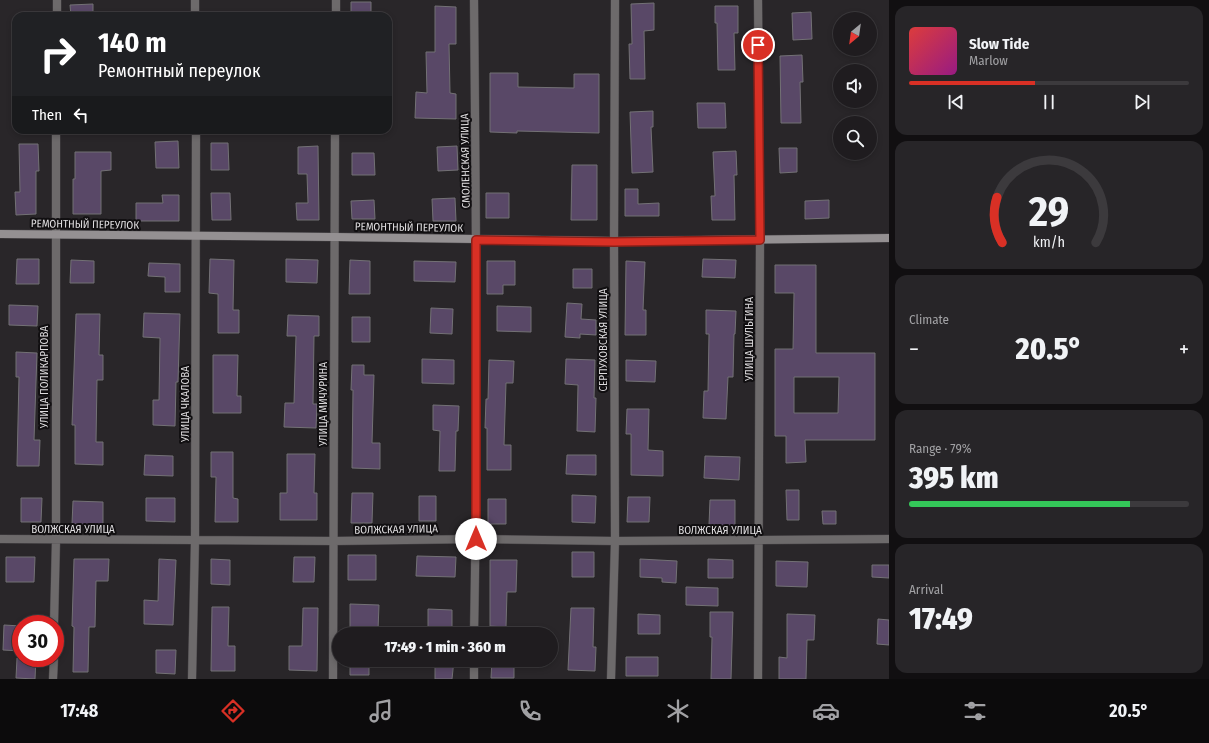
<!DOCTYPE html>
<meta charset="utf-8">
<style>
:root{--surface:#1f1c1f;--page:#272528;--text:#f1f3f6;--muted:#a1a1a4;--line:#3c3a3d;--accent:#d93025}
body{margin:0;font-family:"Fira Sans Condensed",sans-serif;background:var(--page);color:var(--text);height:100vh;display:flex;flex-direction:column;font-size:15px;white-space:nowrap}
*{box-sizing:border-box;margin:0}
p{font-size:13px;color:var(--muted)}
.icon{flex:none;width:22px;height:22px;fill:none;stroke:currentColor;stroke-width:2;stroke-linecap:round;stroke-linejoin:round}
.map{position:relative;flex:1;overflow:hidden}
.panel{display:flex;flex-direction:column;gap:6px;padding:6px;background:#110f11;width:320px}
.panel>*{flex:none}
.banner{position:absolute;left:12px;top:12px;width:380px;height:122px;border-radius:12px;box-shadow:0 2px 6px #0003,0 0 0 1px var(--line);background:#202124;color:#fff;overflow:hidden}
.needle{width:26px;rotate:209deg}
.buttons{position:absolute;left:833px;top:12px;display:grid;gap:8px}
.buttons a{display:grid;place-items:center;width:44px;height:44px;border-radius:50%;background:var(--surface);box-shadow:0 2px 6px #0003,0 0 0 1px var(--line);font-size:20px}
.speed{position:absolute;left:12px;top:615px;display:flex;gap:8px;font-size:20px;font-weight:700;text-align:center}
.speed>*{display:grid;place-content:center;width:52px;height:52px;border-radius:50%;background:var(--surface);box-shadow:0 2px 6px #0003,0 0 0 1px var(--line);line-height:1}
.speed .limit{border:6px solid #d22;background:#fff;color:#111}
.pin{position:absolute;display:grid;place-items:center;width:34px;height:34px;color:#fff;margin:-17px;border:2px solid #fff;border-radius:50%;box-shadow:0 1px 4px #0007}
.me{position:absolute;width:44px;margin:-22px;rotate:0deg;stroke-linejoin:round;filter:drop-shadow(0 0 3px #0008)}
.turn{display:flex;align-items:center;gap:14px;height:84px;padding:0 20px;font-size:18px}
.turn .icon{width:52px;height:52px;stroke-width:2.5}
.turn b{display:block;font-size:28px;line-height:34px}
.then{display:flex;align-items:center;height:38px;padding:0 20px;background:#0003;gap:8px;font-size:15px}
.big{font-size:30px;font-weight:800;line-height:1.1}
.panel .tile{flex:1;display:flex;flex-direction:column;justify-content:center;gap:6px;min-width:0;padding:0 14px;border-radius:12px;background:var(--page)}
.panel .dial{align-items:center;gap:0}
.dial svg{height:104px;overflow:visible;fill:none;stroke:var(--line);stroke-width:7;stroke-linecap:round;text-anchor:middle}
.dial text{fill:var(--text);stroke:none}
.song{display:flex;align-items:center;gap:12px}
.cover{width:48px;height:48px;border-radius:6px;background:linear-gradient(135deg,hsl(0 70% 55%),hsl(310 70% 35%))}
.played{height:4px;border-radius:2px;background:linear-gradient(90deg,var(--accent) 45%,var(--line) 45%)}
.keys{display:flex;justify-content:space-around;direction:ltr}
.heat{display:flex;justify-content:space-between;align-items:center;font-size:22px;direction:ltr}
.charge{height:6px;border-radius:3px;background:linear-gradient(90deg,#34c759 79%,var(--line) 0)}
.trip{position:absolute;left:332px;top:627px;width:226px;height:40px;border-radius:20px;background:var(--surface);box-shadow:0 2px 6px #0003,0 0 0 1px var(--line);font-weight:800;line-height:40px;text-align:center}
.tabs{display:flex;height:64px;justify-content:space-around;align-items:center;background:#0c0b0c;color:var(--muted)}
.tabs .icon{width:28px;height:28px}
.tabs .active{color:var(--accent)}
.tabs b{font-size:18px;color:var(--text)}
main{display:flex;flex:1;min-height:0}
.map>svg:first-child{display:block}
</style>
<main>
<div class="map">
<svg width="889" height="679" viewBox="0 0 889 679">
<rect width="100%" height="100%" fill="#292629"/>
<path fill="#594867" stroke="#737175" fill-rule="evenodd" d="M351 2H371V16H351Z
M654 3V30L644 31 645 79H630L629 44H632L631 4Z
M93 4V16H71L70 5Z
M435 6 456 7V44H449L450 93 456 94V119L415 118 416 92 427 93 426 52H435Z
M715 6H738V33H734L735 70H718L717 23H715Z
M811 12 812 39 793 40 792 13Z
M802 55 803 82H800L801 123H781L780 56Z
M490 73H518V87L574 88V74H599V133L517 131V133L490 132Z
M697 103H725L726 128H698Z
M653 111V127H651L653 172 632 173 630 112Z
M178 141 179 168H156L155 142Z
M211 143H228L229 170H211Z
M19 144H38L39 171H36V214L16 215 15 192H20Z
M318 146 319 220H297L296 203H308L307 174H298V147Z
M457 146 458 170 438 171 437 147Z
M779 148H797V172L780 173Z
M736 151 737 175H734L735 220H712L711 196H715L713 152Z
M75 152H111V170L101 171V214H73V179H75Z
M352 153H374L375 175H352Z
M572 165H597V220H571Z
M625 189H638V204L659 203V216H625Z
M211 193H230L231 220H212Z
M486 193H509V218H486Z
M162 195H179V221H136V203H163Z
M455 198 456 221H433L432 199Z
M374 200 375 219H352L351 201Z
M829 200V218L805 219V201Z
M17 259H39V284H16Z
M210 259 234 260 233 310H239V333H218V294L209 293Z
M286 259 318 260 317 283 286 282Z
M703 259 736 260 735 278 702 277Z
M71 260 94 261V283H70Z
M350 260 370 261V294H349Z
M414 261 456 262 455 282 414 281Z
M487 261H515V285H503V294H487Z
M626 261 645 262 643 310H646V335H625Z
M149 263 180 264V292H165V277L148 276Z
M775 265H816V353H875V440H805L806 462 786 463V436H775V349H793L794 293H775ZM794 377H839L838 413H794Z
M573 269H592V288H573Z
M567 303 582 304 581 319 596 320V335L580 334V338L565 337Z
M9 305 38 306 37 326 9 325Z
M497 306 531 307V332L497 331Z
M431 308 453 309 452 334 430 333Z
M706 310 736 311 735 334H734L733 377H728L726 419 703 418 704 391H708L709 334H706Z
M144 313 180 314 178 382H176L175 426 153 425V400H159L160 338 143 337Z
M76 314H100L99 355H103V380H97L96 442H103V465L75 464V425H72Z
M288 315 319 316V336H314L313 404H317L316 428 284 427 285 403H294L296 336H287Z
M352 317H370V342H352Z
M16 352 37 353 34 440H40L39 466H17L19 377H16Z
M213 355H238L237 396H241V413H213Z
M422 359 454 360V384L422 383Z
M566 359 595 360 594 398H596L595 432 577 431 578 385 565 384Z
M489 360 514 361 513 383H506L504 445H511V470H487V428H485L486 399H488Z
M626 360 656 361 655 382 626 381Z
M352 365H364V375H374L372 443H380V469L352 468 353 390H351Z
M433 405 459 406 458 431H456L455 471H439L440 431 433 430Z
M627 409H649L648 450 663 451V476L631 475V434H626Z
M211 452H233V498L238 499V522H215L216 477H211Z
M287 454H315L314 493H317V520H280V493H287Z
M145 455 173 456V476L144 475Z
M567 455H596V475L566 474Z
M705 456 740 457 739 480 704 478Z
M786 490H799V520H787Z
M352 493H373L372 523H351Z
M572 495 596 496 595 523 572 522Z
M419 496H436V521H419Z
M628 497H650L649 522H627Z
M21 498H42L41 522H21Z
M146 498H175V522L146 521Z
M488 499H506V524H488Z
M710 500H735V526L709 525Z
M73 501 103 502V525L72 524Z
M822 511H836V524H823Z
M572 552H594V577H572Z
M348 555H376V580H348Z
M417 556 456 557 455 577 416 576Z
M6 557H35L34 582H6Z
M294 557H315L314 582H293Z
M74 559H109L108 581H96L95 627H89L88 672H73L74 627 72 626Z
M159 559 176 560 173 625 144 624V600L158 601Z
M211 559 230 560V585L211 584Z
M640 559 677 561 676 583 662 582V578L640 577Z
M708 559 733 560V578H708Z
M490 560H517L516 592H507L506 627 490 626Z
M776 561 808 562 807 587 776 586Z
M872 565H889V578L872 577Z
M686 587 718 588V606L686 605Z
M350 604 379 605 378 630 350 629Z
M212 607H229L228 646H235V671H211Z
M303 608H318L317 671 289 670V646H302Z
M571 608H594L593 647H596L595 671 568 670Z
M428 609 452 610V634H428Z
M710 612H733L731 679H711L712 637H710Z
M638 614 660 615V634H638Z
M787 614 815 615 814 640H807L806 679H779V657L787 658Z
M878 619 889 620V645L877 644Z
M4 625 21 626V651L3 650Z
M156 650H176L175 674 156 673Z
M626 657H658V676H626Z
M17 658H36L35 679 16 678Z
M350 660H369V675H350Z
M435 660H454L452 679H435Z
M492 660H514V678H491Z"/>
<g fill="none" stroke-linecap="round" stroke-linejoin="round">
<defs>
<path id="minor" d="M195 0V16
M474 0C476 211 478 423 474 634
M57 16V0
M336 16V0
M0 539 195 540 334 541 476 539 615 541 889 539
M54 624 56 540V130
M53 679 54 658
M192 679 195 540 196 130
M333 679 335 130
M474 679V660
M611 679 615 541 614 241 615 0
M758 679 760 240 758 0"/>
<path id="secondary" d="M0 234 335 237 614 241 889 238"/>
</defs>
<use href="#minor" stroke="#464346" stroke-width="9"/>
<use href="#secondary" stroke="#464346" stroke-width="9"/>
<use href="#minor" stroke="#6d6a6b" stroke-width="8"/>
<use href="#secondary" stroke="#949092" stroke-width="8"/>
</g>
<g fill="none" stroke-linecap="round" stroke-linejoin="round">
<defs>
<path id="route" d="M476 539V240L614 242 760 240 758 45"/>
</defs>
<use href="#route" stroke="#8d1f18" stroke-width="10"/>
<use href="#route" stroke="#d93025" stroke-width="7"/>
</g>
<g text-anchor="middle" stroke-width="4" stroke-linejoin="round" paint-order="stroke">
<g font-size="11" fill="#dfdddf" stroke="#110f11">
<text transform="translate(465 161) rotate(-91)" y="4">СМОЛЕНСКАЯ УЛИЦА</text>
<text transform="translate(85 224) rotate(1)" y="4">РЕМОНТНЫЙ ПЕРЕУЛОК</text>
<text transform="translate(409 227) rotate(1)" y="4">РЕМОНТНЫЙ ПЕРЕУЛОК</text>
<text transform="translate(749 339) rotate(-90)" y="4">УЛИЦА ШУЛЬГИНА</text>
<text transform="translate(603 340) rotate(-90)" y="4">СЕРПУХОВСКАЯ УЛИЦА</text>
<text transform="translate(44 377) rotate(-90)" y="4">УЛИЦА ПОЛИКАРПОВА</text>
<text transform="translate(185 404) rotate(-90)" y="4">УЛИЦА ЧКАЛОВА</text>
<text transform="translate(323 404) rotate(-90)" y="4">УЛИЦА МИЧУРИНА</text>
<text x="73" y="533">ВОЛЖСКАЯ УЛИЦА</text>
<text transform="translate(396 529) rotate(-1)" y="4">ВОЛЖСКАЯ УЛИЦА</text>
<text x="720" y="534">ВОЛЖСКАЯ УЛИЦА</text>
</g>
</g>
</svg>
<div class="buttons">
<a><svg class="needle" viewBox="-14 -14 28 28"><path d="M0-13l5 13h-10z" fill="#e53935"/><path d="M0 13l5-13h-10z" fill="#a1a1a4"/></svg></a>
<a><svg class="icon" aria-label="sound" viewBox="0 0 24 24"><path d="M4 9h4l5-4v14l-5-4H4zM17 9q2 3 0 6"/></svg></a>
<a><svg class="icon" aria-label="search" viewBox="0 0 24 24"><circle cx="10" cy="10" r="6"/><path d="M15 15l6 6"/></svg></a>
</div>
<div class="speed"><div class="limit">30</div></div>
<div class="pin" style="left:758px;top:45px;background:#d93025"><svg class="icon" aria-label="arrive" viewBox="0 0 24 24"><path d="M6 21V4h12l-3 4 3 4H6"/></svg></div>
<svg class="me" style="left:476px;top:539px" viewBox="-20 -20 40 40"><circle r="19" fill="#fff"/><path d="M0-13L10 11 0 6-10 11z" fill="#d93025"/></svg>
<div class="trip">17:49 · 1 min · 360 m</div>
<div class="banner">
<div class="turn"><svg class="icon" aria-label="right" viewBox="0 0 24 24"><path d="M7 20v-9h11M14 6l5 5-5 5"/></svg><div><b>140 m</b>Ремонтный переулок</div></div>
<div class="then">Then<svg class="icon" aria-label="left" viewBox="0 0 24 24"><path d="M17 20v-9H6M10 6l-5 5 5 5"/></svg></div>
</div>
</div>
<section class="panel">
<div class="tile">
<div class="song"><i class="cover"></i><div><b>Slow Tide</b><p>Marlow</p></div></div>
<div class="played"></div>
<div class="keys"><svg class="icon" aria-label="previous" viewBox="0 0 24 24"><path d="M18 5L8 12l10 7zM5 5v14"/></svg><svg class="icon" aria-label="pause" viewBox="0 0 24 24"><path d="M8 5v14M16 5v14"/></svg><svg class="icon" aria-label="next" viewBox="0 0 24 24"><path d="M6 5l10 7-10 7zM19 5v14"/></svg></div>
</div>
<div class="tile dial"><svg viewBox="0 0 100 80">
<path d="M14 69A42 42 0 1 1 86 69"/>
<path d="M14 69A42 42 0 0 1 10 34" stroke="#d93025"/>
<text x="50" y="56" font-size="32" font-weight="700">29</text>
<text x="50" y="72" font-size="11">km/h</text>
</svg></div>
<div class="tile"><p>Climate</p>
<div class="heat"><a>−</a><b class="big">20.5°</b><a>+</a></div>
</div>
<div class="tile"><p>Range · 79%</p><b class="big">395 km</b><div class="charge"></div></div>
<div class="tile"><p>Arrival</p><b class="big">17:49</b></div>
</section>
</main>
<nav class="tabs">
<b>17:48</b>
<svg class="icon active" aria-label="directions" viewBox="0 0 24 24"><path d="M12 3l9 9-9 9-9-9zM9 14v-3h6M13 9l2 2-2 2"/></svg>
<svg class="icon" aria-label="music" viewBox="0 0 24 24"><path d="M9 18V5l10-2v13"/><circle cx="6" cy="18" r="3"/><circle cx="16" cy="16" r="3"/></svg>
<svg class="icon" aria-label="phone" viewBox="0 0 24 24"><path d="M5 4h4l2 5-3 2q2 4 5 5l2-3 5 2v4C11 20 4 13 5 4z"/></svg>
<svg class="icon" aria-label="climate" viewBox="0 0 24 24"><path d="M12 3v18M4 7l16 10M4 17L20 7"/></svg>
<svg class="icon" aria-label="car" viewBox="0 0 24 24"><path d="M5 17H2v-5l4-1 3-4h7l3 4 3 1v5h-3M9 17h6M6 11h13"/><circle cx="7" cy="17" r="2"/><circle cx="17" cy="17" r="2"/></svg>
<svg class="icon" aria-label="filters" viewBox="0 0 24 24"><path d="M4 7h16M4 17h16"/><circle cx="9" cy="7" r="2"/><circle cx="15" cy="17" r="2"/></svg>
<b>20.5°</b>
</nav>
